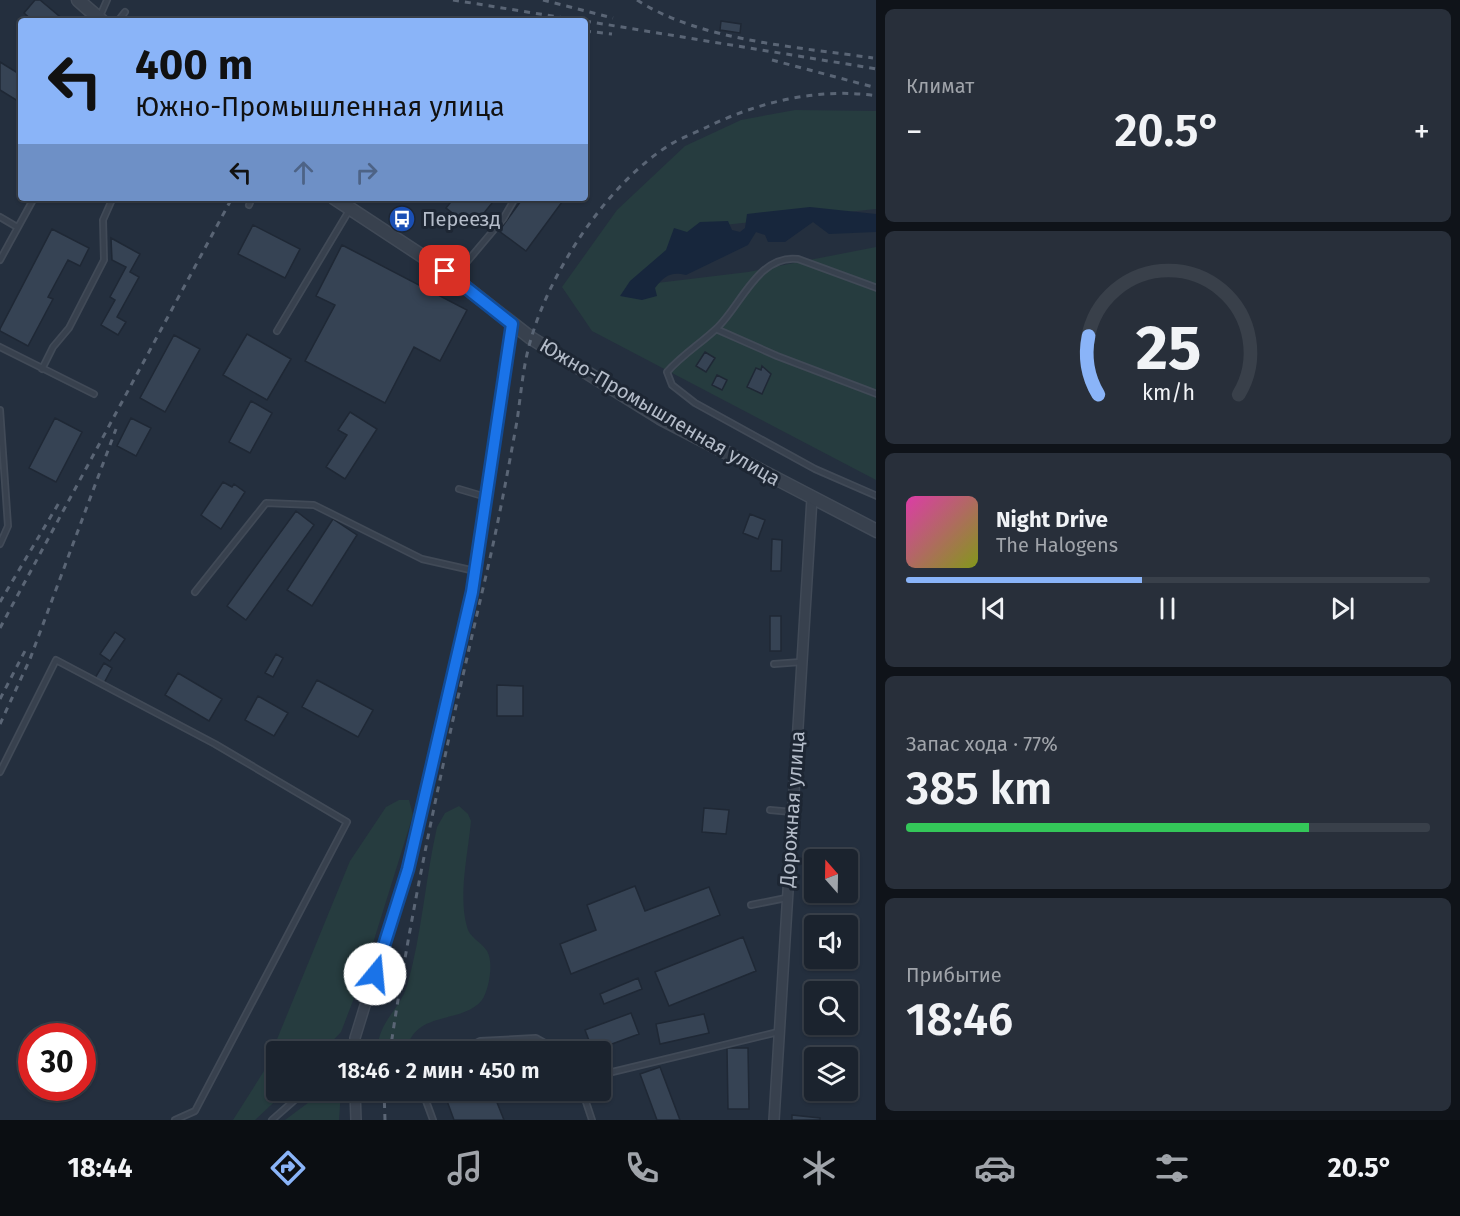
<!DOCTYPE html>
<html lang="ru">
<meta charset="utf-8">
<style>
:root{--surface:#1b232e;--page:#282f3a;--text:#f1f3f6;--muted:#a0a4aa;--line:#39404a;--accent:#8ab4f8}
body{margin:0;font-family:"Fira Sans",sans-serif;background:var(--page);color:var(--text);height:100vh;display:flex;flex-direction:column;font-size:22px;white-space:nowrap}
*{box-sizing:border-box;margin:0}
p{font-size:20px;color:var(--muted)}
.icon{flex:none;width:33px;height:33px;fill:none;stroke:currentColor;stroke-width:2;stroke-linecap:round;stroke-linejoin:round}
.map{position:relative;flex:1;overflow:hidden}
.sheet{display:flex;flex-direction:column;gap:9px;padding:9px;background:#0f1319;width:584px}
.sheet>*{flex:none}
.banner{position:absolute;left:18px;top:18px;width:570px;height:183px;border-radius:6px;box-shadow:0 2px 4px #0004,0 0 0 2px var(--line);background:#8ab4f8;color:#111;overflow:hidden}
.needle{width:39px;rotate:340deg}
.fabs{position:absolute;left:804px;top:849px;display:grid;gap:12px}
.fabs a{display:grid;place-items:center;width:54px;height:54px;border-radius:6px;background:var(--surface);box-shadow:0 2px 4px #0004,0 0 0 2px var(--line);font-size:30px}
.speed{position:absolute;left:18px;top:1023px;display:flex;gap:12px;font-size:30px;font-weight:700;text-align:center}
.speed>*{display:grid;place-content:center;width:78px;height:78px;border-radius:50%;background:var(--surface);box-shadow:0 2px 4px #0004,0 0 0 2px var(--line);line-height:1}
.speed .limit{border:9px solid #d22;background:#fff;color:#111}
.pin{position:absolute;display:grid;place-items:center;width:51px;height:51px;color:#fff;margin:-26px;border-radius:12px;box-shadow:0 3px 9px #0006}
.me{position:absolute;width:66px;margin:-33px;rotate:17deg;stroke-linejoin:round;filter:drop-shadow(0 0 4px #0008)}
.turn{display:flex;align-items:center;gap:21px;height:126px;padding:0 18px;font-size:27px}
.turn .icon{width:78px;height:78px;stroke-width:2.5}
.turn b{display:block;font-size:42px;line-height:51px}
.lanes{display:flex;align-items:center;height:57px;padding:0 18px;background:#0003;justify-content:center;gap:30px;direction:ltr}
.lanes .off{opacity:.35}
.big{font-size:45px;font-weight:600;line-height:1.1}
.sheet .widget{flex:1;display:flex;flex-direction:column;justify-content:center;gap:9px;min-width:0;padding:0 21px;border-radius:9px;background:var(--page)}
.sheet .dial{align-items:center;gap:0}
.dial svg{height:156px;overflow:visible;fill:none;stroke:var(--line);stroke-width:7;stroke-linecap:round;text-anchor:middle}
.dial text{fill:var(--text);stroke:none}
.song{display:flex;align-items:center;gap:18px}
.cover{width:72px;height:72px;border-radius:9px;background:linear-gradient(135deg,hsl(320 70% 55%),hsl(70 70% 35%))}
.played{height:6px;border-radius:3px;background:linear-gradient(90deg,var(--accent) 45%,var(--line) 45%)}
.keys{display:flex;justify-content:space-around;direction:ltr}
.heat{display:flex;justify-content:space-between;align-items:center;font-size:33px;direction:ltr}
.charge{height:9px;border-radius:4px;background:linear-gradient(90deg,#34c759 77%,var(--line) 0)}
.trip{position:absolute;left:266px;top:1041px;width:345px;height:60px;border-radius:6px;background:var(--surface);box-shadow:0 2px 4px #0004,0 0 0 2px var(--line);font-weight:600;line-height:60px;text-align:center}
.tab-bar{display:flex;height:96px;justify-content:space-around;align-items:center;background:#0b0e12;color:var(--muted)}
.tab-bar .icon{width:42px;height:42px}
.tab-bar .selected{color:var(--accent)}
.tab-bar b{font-size:27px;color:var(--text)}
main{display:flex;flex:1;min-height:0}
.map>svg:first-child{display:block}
</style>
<main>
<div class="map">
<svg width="877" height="1120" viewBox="0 0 877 1120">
<rect width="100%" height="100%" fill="#242f3e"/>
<path fill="#263c3f" d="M795 110 876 111V209L695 228 632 286 748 272 876 247V480L592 331 562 287 617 210 685 146 741 120Z
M399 800H409L413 815 364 972 341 1032 323 1051 276 1052V1090L286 1091 255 1120H233L264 1071 350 861 386 807Z
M459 806 468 814 471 821C468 854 458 895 467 927 469 937 481 942 487 951 494 962 489 990 482 1000 462 1025 415 1009 406 1051H377C379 1020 399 1011 407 986 422 934 425 880 437 827L445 813Z
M324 1091H341L339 1120H285Z"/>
<path fill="#17263c" d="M810 207 876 214V232L829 234 813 222 785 242H768L765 235 756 232 748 245 686 275C671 271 664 276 655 288L657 296 642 300 620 296 630 281 666 250 674 228 687 232 700 222 728 221 732 230 740 232 745 228 747 214Z"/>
<path fill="#364354" stroke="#1f2835" stroke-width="1.5" d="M35 0H40L65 21H33L24 13Z
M721 21 741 24 740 33 720 30Z
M0 62 21 75V103L0 90Z
M454 198H496L472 228 446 208Z
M523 198H565L526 251 499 231Z
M253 225 300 249 285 278 238 254Z
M52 229 89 248 80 266 68 260 48 297 53 299 28 346 0 331V329Z
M111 238 140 254 130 272 139 277 117 317 126 322 118 335 101 325 115 300 110 297 126 267 112 260Z
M342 245 467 310 440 361 414 347 385 403 305 361 335 305 316 296Z
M247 334 291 359 267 400 223 375Z
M174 335 200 349 165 412 140 398Z
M705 352 715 358 706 372 696 366Z
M762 366 771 374 762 394 747 387 756 368 761 370Z
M717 375 727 380 722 390 712 385Z
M251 401 272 413 250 453 229 442Z
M350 412 377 429 345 479 326 467 347 435 338 430Z
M55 418 82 432 56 482 29 468Z
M131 418 151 428 136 456 117 446Z
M223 482 232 487 234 484 245 492 221 529 201 515Z
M296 511 314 525 246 620 227 606Z
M750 514 765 520 758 539 743 533Z
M333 519 357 535 312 606 287 590Z
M772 539 782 540 781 571H771Z
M770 616H781V651H770Z
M115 632 125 639 110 661 100 654Z
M276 654 283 658 273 677 265 673Z
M104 663 112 668 104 683 95 678Z
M178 673 222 699 209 721 165 695Z
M317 680 373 710 358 737 302 707Z
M497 685 523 686V716H497Z
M258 696 288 713 274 736 245 720Z
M704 808 729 810 726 834 702 832Z
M635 886 645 911 709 887 720 915 571 974 560 944 596 930 587 905Z
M743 937 756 971 669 1006 655 972Z
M638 978 642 989 604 1004 600 994Z
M631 1013 639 1034 593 1051 585 1030Z
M704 1014 709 1033 660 1044 656 1024Z
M727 1048H748L749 1109H728Z
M660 1067 680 1120H657L640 1074Z
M443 1090H492L504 1120H454Z
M792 1115 820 1118V1120H792Z"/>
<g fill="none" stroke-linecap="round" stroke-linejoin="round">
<defs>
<path id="service" d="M100 16 107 0
M118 21 125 12
M249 205 252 198
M0 217 17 227
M0 260 34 198
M455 276 503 219 514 200
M877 288 798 259C758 254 741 306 716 329 700 344 682 355 667 372L672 385 695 403 815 469 877 496
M716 329 777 356 877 394
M277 331 350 209
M0 347 94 394
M42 369 53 347 69 328 104 260 103 220 111 202
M0 410 8 526 0 544
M459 489 486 497
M195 592 266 503 314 505 422 559 475 571
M774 664 801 662
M0 772 56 660 215 744 347 822 195 1111 175 1120
M770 810 792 812
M751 905 786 898
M345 1052 354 1040
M458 1052 480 1041 536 1038 561 1052
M600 1072 604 1074 778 1032
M422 1090 433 1120
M582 1090 592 1120
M272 1120 306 1090"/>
<path id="minor" d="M354 1052 355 1038 407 869 472 592 512 324
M355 1090 356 1120
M774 1120 812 498"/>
<path id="tertiary" d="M78 0 102 21
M334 198 445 271 531 338 660 418 877 531"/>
</defs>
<use href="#service" stroke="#414a57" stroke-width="8"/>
<use href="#minor" stroke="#414a57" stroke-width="12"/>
<use href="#tertiary" stroke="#414a57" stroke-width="15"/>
<use href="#service" stroke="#38414e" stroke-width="4.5"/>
<use href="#minor" stroke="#38414e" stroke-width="9"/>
<use href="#tertiary" stroke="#38414e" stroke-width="12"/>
<path stroke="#5a6575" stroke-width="3" stroke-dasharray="6 6" stroke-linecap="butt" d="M453 0 583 21
M543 0 613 18
M637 0C700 41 799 47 873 58
M585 21 877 69
M585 31 612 34
M772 60 877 88
M0 602 60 501
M0 628 232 198
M0 699 26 649
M0 724 30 659 116 429
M390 1052C413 894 448 739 484 584 497 530 507 476 517 421 521 394 523 365 531 339 551 269 609 182 671 144 683 137 697 132 709 126 759 102 820 87 877 96
M384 1090 385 1120"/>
</g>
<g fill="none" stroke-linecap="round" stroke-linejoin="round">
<defs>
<path id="route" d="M375 974 408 869 472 592 512 324 445 271"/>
</defs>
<use href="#route" stroke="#114b97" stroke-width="15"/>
<use href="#route" stroke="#1a73e8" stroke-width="10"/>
</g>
<defs>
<symbol id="bus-disc" viewBox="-11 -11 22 22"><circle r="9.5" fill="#1a4fb4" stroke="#1d2633"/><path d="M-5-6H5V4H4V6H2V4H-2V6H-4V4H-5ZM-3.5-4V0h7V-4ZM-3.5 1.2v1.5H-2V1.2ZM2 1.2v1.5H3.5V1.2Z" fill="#fff"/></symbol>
</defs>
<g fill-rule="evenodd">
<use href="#bus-disc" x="387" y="204" width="30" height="30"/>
</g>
<g text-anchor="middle" stroke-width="6" stroke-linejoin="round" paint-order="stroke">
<g font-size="20" fill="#b4bcc9" stroke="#1d2633" text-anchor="start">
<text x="422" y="226">Переезд</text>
</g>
<g font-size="20" fill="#b4bcc9" stroke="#1d2633">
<text transform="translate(660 412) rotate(30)" y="7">Южно-Промышленная улица</text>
<text transform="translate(792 809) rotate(-86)" y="7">Дорожная улица</text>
</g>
</g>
</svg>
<div class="fabs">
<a><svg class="needle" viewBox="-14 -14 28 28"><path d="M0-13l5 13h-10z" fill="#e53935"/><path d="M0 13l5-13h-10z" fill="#a0a4aa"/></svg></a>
<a><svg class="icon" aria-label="sound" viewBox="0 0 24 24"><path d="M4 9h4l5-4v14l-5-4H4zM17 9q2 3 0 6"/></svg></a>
<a><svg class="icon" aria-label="search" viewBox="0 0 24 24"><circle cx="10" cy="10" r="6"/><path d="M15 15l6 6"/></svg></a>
<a><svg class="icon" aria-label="layers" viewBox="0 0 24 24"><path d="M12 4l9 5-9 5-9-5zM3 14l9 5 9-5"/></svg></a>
</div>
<div class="speed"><div class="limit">30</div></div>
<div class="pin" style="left:445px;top:271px;background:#d93025"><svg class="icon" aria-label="arrive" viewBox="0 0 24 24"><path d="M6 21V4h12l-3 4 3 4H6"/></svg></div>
<svg class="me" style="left:375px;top:974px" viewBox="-20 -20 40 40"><circle r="19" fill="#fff"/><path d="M0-13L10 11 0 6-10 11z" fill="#1a73e8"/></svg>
<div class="trip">18:46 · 2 мин · 450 m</div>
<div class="banner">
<div class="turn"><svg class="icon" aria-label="left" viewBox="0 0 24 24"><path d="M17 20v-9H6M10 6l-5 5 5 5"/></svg><div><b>400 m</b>Южно-Промышленная улица</div></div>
<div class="lanes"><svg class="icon" aria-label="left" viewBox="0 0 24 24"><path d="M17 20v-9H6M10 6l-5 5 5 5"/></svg><svg class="icon off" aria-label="ahead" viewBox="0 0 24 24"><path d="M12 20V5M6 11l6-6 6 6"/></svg><svg class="icon off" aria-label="right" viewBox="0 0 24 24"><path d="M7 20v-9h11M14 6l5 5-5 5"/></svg></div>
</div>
</div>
<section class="sheet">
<div class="widget"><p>Климат</p>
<div class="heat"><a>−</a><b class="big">20.5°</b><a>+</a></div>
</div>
<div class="widget dial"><svg viewBox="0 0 100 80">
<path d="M14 69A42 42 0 1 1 86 69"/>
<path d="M14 69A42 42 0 0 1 9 39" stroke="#8ab4f8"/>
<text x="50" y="56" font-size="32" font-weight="700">25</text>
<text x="50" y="72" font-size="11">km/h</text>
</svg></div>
<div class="widget">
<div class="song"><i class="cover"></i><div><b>Night Drive</b><p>The Halogens</p></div></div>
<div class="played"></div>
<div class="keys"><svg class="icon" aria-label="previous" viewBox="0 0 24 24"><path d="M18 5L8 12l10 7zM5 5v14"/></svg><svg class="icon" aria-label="pause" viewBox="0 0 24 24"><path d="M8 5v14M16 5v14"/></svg><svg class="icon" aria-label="next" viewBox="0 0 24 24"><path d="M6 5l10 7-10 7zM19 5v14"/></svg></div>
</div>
<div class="widget"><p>Запас хода · 77%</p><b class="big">385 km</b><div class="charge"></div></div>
<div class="widget"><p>Прибытие</p><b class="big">18:46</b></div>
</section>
</main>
<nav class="tab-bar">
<b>18:44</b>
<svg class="icon selected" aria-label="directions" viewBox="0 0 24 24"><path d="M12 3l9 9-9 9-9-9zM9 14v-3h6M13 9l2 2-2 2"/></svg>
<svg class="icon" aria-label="music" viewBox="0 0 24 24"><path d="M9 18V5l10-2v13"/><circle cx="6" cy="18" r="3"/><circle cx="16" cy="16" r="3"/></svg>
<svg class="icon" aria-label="phone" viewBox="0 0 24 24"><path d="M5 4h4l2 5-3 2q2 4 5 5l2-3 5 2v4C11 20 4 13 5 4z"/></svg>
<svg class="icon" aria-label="climate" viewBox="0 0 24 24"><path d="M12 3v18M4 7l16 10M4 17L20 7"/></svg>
<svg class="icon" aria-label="car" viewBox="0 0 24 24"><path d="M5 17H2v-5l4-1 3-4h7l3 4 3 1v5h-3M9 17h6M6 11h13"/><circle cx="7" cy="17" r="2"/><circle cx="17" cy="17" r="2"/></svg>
<svg class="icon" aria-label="filters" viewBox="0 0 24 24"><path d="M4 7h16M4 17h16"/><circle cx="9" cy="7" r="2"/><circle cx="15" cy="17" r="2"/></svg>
<b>20.5°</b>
</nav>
